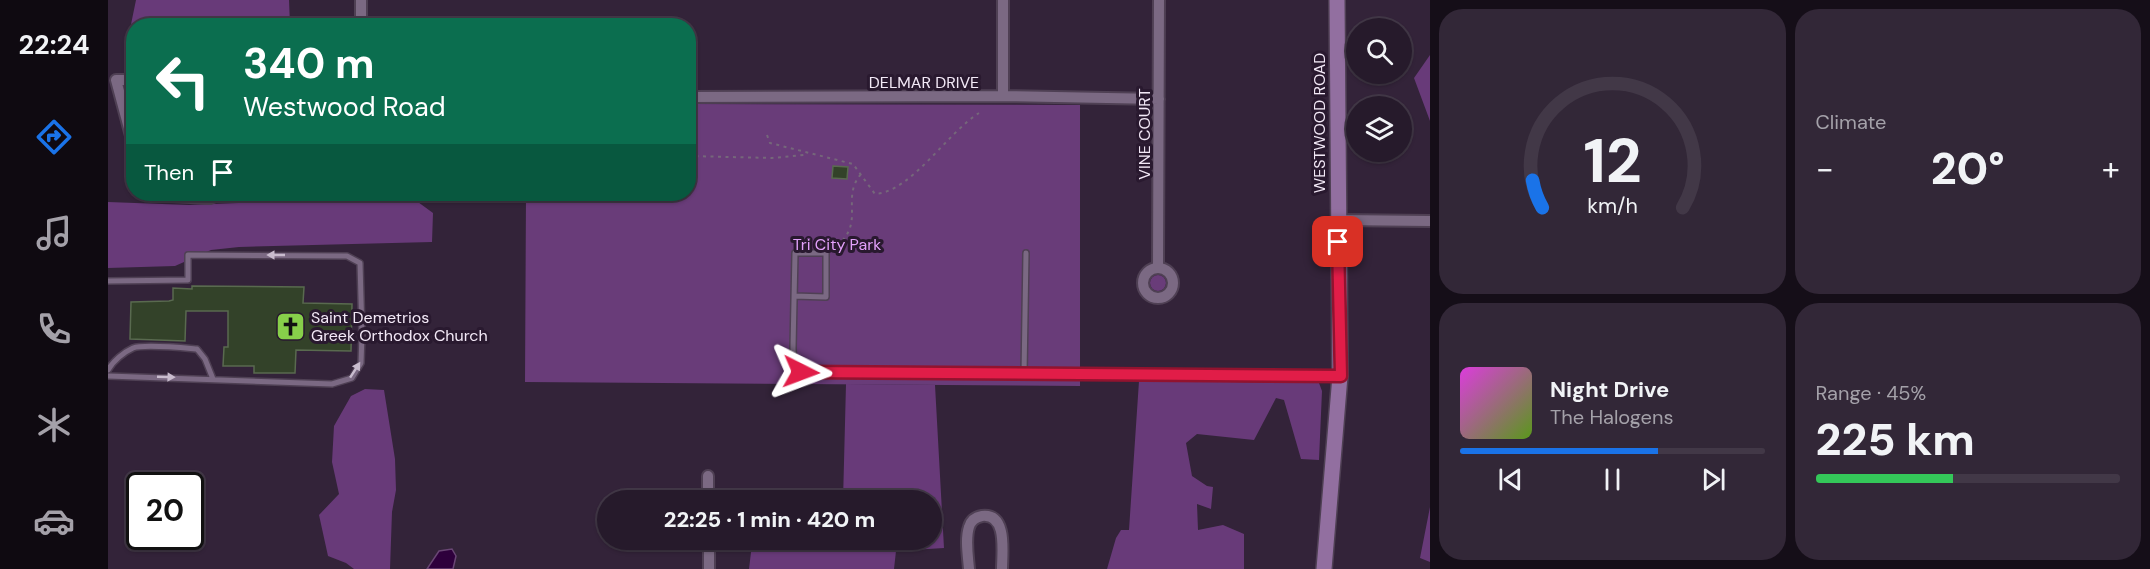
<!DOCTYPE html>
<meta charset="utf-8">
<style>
:root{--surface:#261a2b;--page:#322737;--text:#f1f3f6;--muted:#a4a1a9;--line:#423847;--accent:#1a73e8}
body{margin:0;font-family:"DM Sans",sans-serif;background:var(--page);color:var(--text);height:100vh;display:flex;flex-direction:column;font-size:22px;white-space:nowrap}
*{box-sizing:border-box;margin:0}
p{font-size:20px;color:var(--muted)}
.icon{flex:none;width:33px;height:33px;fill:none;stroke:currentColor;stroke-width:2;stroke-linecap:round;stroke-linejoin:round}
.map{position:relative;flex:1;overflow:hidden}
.sheet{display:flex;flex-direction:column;gap:9px;padding:9px;background:#150e18;width:720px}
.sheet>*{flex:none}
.guide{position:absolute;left:18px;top:18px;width:570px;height:183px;border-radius:24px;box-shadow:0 2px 4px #0004,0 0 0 2px var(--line);background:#0b6e4f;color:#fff;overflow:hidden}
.buttons{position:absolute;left:1238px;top:18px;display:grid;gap:12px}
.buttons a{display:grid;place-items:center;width:66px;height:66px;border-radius:50%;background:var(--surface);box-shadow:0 2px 4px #0004,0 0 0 2px var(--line);font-size:30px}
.speed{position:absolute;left:18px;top:472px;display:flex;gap:12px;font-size:30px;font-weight:700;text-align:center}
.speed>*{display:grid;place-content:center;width:78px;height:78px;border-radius:50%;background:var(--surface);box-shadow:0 2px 4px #0004,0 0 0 2px var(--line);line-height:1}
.speed .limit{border:3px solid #111;border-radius:9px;background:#fff;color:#111}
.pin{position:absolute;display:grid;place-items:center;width:51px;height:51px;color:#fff;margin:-26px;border-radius:12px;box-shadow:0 3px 9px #0006}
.me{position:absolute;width:66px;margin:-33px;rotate:93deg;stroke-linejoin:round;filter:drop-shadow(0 0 4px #0008)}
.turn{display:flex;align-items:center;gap:21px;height:126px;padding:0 18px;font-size:27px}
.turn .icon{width:78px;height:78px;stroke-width:2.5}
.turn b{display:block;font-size:42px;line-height:51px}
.then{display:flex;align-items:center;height:57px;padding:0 18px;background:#0003;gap:12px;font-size:22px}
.big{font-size:45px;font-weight:800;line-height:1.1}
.sheet .card{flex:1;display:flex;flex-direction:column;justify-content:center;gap:9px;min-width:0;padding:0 21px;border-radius:24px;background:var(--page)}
.sheet .dial{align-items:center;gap:0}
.dial svg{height:156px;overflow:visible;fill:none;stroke:var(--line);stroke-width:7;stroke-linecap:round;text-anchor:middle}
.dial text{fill:var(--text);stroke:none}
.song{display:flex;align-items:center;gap:18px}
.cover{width:72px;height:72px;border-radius:9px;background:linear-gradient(135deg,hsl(300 70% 55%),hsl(90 70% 35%))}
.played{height:6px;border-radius:3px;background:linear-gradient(90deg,var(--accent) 65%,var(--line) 65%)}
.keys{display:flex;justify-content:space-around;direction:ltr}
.heat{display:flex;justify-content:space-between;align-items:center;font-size:33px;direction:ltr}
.charge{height:9px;border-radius:4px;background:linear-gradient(90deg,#34c759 45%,var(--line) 0)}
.sheet .tiles{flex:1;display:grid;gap:9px;grid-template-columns:repeat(2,1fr)}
.trip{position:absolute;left:489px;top:490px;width:345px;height:60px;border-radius:30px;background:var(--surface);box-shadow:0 2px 4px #0004,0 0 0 2px var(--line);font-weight:800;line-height:60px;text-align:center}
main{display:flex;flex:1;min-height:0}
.tab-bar{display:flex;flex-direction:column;width:108px;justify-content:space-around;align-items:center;background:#0f0a11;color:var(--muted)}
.tab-bar .icon{width:42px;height:42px}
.tab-bar .on{color:var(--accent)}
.tab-bar b{font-size:27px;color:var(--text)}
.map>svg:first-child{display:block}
</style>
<main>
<nav class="tab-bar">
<b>22:24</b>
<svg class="icon on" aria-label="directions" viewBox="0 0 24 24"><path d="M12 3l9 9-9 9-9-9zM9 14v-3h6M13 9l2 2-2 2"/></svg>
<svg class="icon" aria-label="music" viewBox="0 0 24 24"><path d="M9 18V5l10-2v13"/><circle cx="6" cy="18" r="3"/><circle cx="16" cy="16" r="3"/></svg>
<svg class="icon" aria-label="phone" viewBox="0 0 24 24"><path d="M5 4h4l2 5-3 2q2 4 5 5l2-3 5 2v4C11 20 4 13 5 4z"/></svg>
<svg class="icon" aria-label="climate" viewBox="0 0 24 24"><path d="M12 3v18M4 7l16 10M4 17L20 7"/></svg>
<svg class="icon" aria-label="car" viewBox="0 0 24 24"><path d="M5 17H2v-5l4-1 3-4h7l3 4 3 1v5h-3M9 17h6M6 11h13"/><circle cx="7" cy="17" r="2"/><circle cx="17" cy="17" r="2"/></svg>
</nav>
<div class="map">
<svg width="1322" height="569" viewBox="0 0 1322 569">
<rect width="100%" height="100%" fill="#332339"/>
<path fill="#693c79" d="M581 104 972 105V386L417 382 418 194H580Z
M1042 283a8 8 0 1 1 16 0a8 8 0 1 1-16 0Z"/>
<path fill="#683a79" d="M28 0H181L182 25 26 26 25 34H21Z
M1322 55V121L1306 78Z
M148 194H299L325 213 324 242 131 247 103 250 67 266 0 268V202L81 205 130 203Z
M1031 381 1211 383 1214 391 1211 460 1193 459 1176 400 1168 398 1146 440 1089 434 1078 443 1084 476 1099 486 1105 487 1103 509 1089 504 1090 530 1115 525 1136 534V569H999L1008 538 1013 530H1021Z
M738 384 827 385 836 548 788 551 786 569H641L644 544H692L705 540H824V501H735Z
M257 389 276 390 287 459 288 490 284 512 282 569H246L238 563 220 556 211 515 231 494 224 462 226 426 243 396Z
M1322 507V562L1312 558Z"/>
<path fill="#2e003c" stroke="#694674" stroke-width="1.5" d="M344 549 348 556 345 569H319L331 551Z"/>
<path fill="#334229" stroke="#596a4f" stroke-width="1.5" d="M725 166 740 167 739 179 724 178Z
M84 286 196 287 195 303 244 304 243 351 188 350 187 373H146V366H115L116 347H120V311H78L77 341 22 339 23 302 61 301 65 300V288L84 289Z"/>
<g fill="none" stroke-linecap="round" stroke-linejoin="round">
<defs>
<path id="lane" d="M0 281 80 280V255L239 256 252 263 254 334 253 363 244 378 224 384 0 376
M686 296 718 297V253H687L685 348C685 361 687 370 701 373L1231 376
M0 370C5 361 16 352 25 348 36 344 77 348 89 349L97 359 105 379
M916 374 918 253"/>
<path id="street" d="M253 0V26
M895 0V96
M26 80H8L26 147
M580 97 895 96 1051 99
M42 194 44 195 102 198 112 194
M1230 220 1322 221
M1050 267 1051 0
M1035 283a15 15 0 1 1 30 0a15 15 0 1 1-30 0Z
M600 476V501
M601 540V569
M861 569C860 556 857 539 861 527 863 520 868 517 874 516 900 513 894 553 894 569"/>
<path id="secondary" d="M1216 569 1232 376 1229 0"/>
</defs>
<use href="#lane" stroke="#4f4054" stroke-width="8"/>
<use href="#street" stroke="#4f4054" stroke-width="14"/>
<use href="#secondary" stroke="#4f4054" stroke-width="18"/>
<path stroke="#75677a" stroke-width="2" stroke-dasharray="3 4.5" stroke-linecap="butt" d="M659 135 662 143 745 164 767 194C803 192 839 133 871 113
M580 156 664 158 696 155
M723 250C761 225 731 200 753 174"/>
<use href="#lane" stroke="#7b6983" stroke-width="5"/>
<use href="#street" stroke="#7b6983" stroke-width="10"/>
<use href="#secondary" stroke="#926fa0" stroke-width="15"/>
</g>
<defs><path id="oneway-solid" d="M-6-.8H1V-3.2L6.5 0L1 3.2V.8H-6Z" transform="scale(1.5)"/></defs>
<g fill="#c9bcce">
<use href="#oneway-solid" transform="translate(168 255) rotate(-180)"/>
<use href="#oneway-solid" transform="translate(247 370) rotate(-57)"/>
<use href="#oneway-solid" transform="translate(58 377) rotate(2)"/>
</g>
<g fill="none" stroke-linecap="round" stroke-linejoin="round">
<defs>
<path id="route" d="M693 372 1233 376 1230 242"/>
</defs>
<use href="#route" stroke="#92132f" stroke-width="15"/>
<use href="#route" stroke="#e11d48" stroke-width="10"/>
</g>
<defs>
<symbol id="church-square" viewBox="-11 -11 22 22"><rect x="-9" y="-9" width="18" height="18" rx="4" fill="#87cf4a" stroke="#29192f"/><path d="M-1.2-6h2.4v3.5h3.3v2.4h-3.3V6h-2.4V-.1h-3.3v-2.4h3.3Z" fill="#111"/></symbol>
</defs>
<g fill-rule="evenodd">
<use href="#church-square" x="166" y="310" width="33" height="33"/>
</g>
<g text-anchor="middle" stroke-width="6" stroke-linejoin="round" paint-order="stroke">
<g font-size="16" fill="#f3e9f7" stroke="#29192f">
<text x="816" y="88">DELMAR DRIVE</text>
<text transform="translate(1211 123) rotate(-90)" y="6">WESTWOOD ROAD</text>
<text transform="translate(1036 134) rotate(-90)" y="6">VINE COURT</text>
</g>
<g font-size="16" fill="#e3a1fb" stroke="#29192f">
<text x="729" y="250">Tri City Park</text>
</g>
<g font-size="16" fill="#f3e9f7" stroke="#29192f" text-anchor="start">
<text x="203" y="323">Saint Demetrios<tspan x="203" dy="18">Greek Orthodox Church</tspan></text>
</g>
</g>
</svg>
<div class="buttons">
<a><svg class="icon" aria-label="search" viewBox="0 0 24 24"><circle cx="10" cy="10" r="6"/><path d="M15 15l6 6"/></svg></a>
<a><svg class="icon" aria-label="layers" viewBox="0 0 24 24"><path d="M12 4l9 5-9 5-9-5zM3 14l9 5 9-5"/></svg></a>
</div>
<div class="speed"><div class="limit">20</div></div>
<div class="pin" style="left:1230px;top:242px;background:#d93025"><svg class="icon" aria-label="arrive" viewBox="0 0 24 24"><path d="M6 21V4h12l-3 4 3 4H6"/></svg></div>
<svg class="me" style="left:693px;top:372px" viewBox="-20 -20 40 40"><path d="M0-17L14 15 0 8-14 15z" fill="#e11d48" stroke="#fff" stroke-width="4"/></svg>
<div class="trip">22:25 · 1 min · 420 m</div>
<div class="guide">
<div class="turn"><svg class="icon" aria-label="left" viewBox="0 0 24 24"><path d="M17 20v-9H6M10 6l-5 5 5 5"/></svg><div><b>340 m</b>Westwood Road</div></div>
<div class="then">Then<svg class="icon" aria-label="arrive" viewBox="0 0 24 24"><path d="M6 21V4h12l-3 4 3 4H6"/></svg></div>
</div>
</div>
<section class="sheet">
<div class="tiles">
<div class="card dial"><svg viewBox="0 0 100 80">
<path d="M14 69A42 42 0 1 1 86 69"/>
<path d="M14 69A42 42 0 0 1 9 55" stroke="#1a73e8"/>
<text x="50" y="56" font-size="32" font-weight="700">12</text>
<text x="50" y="72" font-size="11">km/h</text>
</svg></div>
<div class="card"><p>Climate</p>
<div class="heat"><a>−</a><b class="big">20°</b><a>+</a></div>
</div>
<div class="card">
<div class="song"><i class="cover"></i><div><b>Night Drive</b><p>The Halogens</p></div></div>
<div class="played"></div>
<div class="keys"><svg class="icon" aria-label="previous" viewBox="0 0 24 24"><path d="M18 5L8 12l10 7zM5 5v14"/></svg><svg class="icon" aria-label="pause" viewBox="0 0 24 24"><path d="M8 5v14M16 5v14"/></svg><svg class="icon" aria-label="next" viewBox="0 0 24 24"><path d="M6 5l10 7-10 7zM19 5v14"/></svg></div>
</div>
<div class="card"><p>Range · 45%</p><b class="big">225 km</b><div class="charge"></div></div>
</div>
</section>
</main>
